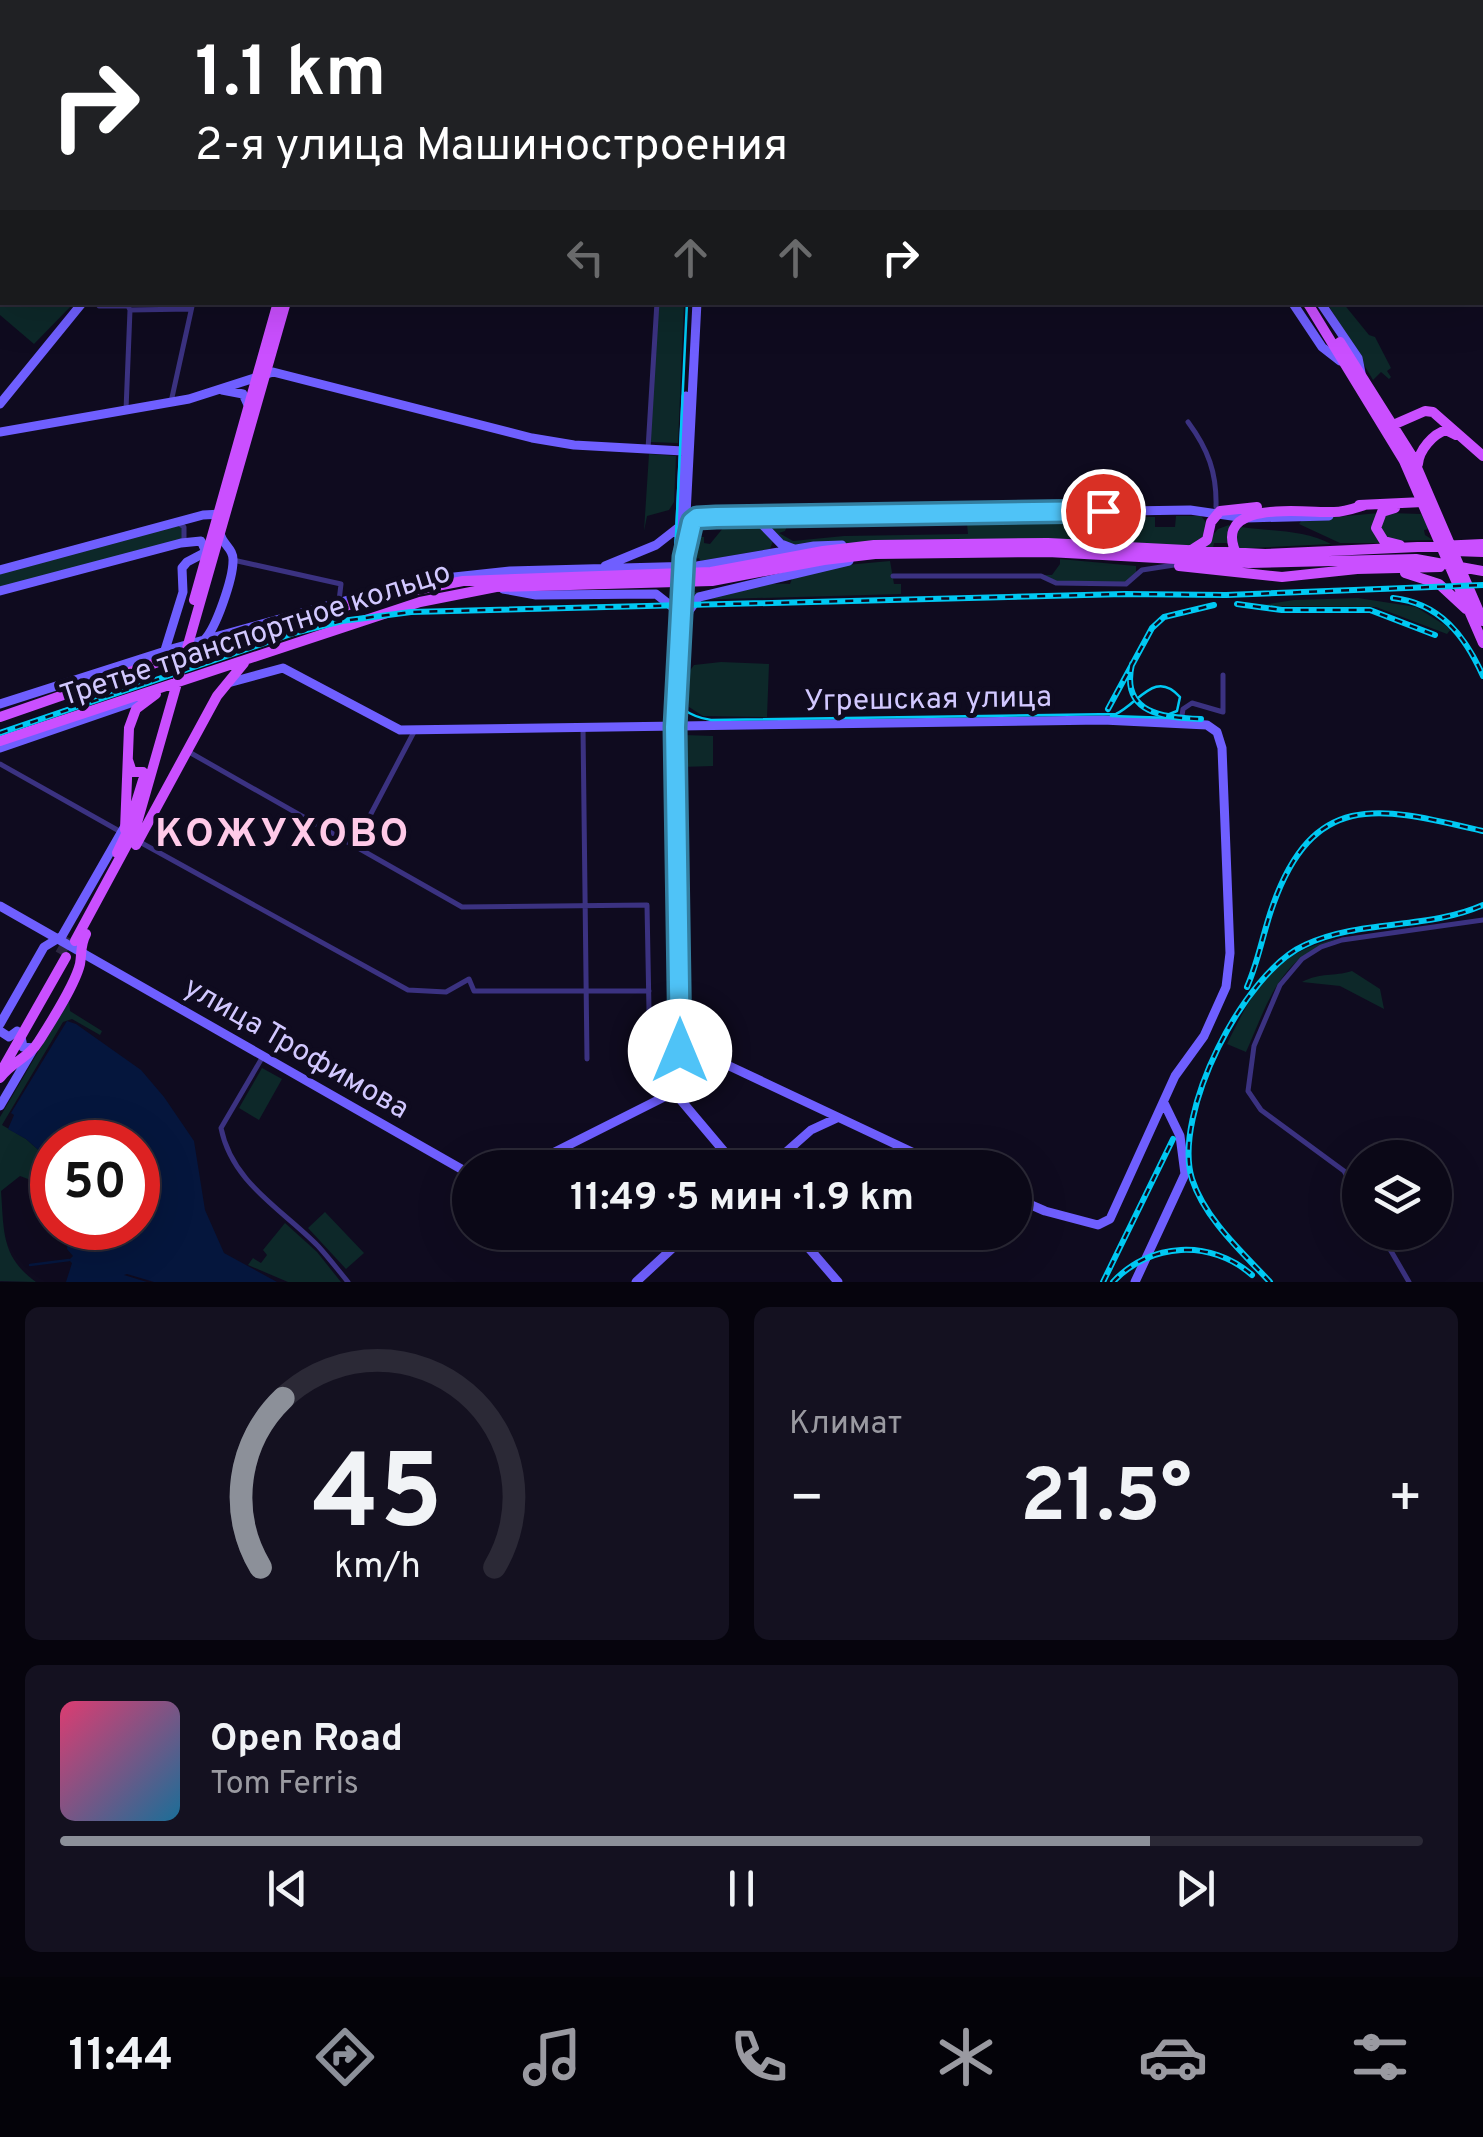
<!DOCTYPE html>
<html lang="ru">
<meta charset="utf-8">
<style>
:root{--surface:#0b0817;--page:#141120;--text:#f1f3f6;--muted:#9a9aa1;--line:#2b2936;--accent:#8c9099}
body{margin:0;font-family:Overpass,sans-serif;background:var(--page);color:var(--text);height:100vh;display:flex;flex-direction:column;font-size:38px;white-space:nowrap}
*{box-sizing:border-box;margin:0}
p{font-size:32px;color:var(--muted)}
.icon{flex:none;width:55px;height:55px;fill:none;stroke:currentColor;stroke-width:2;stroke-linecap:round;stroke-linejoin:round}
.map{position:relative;height:1282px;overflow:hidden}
.sheet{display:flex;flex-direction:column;gap:25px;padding:25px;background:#06040d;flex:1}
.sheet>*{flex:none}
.hud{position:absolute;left:0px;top:0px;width:1485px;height:305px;box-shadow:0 10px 40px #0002,0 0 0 2px var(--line);background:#202124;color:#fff;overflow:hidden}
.controls{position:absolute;left:1342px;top:1140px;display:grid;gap:20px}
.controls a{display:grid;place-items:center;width:110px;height:110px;border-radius:50%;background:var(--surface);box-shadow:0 10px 40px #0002,0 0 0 2px var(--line);font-size:50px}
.speed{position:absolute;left:30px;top:1120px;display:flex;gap:20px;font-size:50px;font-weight:700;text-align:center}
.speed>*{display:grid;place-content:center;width:130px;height:130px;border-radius:50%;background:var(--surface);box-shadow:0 10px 40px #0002,0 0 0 2px var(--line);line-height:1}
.speed .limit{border:15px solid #d22;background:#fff;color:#111}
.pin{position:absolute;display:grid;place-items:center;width:85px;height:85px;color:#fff;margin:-42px;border:5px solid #fff;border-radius:50%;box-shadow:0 2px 10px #0007}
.me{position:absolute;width:110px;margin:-55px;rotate:0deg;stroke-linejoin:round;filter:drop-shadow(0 0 8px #0008)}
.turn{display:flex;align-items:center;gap:35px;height:210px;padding:0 30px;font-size:45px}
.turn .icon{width:130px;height:130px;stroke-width:2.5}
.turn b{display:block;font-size:70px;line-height:85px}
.lanes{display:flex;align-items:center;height:95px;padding:0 30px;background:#0003;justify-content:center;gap:50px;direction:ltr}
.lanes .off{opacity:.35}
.big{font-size:75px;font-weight:700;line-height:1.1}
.sheet .card{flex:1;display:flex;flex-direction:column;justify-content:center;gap:15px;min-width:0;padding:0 35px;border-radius:15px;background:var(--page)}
.sheet .dial{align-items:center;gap:0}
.dial svg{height:260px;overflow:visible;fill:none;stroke:var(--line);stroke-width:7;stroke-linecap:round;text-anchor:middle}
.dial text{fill:var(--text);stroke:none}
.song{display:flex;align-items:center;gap:30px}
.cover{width:120px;height:120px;border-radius:15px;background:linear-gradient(135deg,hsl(340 70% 55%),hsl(200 70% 35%))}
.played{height:10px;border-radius:5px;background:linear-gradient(90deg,var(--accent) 80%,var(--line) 80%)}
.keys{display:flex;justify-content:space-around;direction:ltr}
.heat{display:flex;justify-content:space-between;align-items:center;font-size:55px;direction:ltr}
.sheet .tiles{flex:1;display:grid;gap:25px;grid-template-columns:1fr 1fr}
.card:last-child{grid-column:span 2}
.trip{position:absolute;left:452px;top:1150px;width:580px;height:100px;border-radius:50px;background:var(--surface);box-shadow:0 10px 40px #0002,0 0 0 2px var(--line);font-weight:700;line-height:100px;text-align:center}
.menu{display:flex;height:160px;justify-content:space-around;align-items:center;background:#040309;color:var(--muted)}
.menu .icon{width:70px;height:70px}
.menu .current{color:var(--accent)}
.menu b{font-size:45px;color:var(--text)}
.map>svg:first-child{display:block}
</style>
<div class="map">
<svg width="1483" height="1282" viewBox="0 0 1483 1282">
<rect width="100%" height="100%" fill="#0f0b1f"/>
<path fill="#0d2829" d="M0 272 2 302 72 305 34 344 0 315Z
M658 303H684L678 443 649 442Z
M1327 303H1343L1369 335 1375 337 1391 368 1387 371 1391 377 1389 379 1381 372 1373 380Z
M649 454 676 456 674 502 669 510 647 516 644 531Z
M1379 513 1380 543H1340L1299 524 1302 520Z
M1389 513 1421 514 1429 529 1424 530 1425 535 1433 540 1392 541 1379 531 1380 519Z
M1176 516H1201L1206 522 1208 533 1190 546 1030 539 789 546 764 523 789 522 785 531 779 533 793 541 844 536 968 534 967 524 873 526V522L1048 517C1061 523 1103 517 1124 519L1126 525H1133L1134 517H1155V527H1175Z
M728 522 758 524 773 541 770 549 700 561 699 558 688 562 692 527H697L698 537H704V543L710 544Z
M178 525 183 528 182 539 0 588V572Z
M1229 525C1263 532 1302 528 1331 544L1229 549V543H1214L1213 548H1202L1218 529Z
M1060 559 1136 566V574L1126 583 1056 582 1043 575H1052L1060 564Z
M890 561 894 584H901V594L688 600 689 592C723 593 757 582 790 584L792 579 846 565Z
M1358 598 1416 607 1451 629 1447 634 1376 607 1256 606 1294 600Z
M721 662 769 664 767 717 703 716 689 707V672L694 665Z
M684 735 713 736V766L681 767 682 736Z
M1340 938C1280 956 1269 1000 1246 1052L1227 1044C1255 987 1274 952 1340 938Z
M1352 971 1380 989 1384 1009 1340 986 1302 982C1321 972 1333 977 1352 971Z
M69 999 70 1011 102 1031 100 1035 72 1019 63 1022 2 1125 26 1139 52 1162V1188L20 1176 1 1191C4 1231 1 1257 36 1282L0 1281V1117Z
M262 1068 282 1079 259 1120 239 1108Z
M325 1212 364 1253 346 1269 308 1228Z
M285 1223 317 1252 341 1282H288L248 1265 253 1258 261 1263 267 1255 263 1250Z"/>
<path fill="#05163d" d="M67 1021 76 1024 141 1070 164 1097 194 1141 205 1210 224 1253 277 1282H154L127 1274 124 1275 147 1282H66L72 1263 69 1260 73 1256 67 1249 68 1232 63 1228H138V1142H52V1162L26 1139 8 1129 14 1115 11 1113Z"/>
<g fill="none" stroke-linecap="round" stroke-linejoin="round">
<path stroke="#05163d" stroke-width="2.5" d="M30 1265 69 1260"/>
<path stroke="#2c2741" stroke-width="10" stroke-dasharray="10 5" stroke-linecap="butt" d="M60 954 69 938"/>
<path stroke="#3b3281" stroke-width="5" d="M942 0 948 2
M1310 0 1317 2
M11 2 13 0
M193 2V0
M974 2V0
M1450 2 1451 0
M0 13 2 10
M96 302 99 306H128L130 310 191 309
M171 402 193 302
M126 410 130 310
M1188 422C1208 449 1217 473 1216 507
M648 449 657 302
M177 522 184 527V541
M233 560 341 584 339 601
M893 576H1041L1056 583 1126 584 1142 570 1174 565
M1181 722 1183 709 1192 703 1223 712V675
M583 727 587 1059
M189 752 462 907 647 905 650 1063
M0 764 121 832
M138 841 408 990 446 992 469 979 474 991H649
M354 846 415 730
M262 1058 221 1128C232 1183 282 1209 318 1246 329 1258 338 1270 348 1282
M1360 1199 1344 1171 1261 1110 1248 1091 1254 1046 1280 985 1302 959 1321 947 1342 940 1483 920
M1380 1232 1409 1282"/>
<path stroke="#6f5fff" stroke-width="9" d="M211 0V2
M558 0 560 2
M1098 0 1099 2
M1133 0 1134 2
M709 2V0
M1292 302 1322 347 1340 361
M1320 302 1358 358 1361 373
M222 390 243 394 248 405
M0 404 83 302
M0 432 189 399 273 372 532 438 574 445 683 451
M754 516 781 544 794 549
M687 518 1190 510 1246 518 1329 516
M678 560 686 396
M605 566 656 545 679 527
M0 570 203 515 222 514
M503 589 536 595 656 594 675 609
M0 591 181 543 201 541 206 552 187 562 182 568
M204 640C216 629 233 578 233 561 234 548 221 544 220 532
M165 650 183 592 182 568
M682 663 689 611 699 597 849 561
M228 683 283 668 400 730 1103 720 1207 725 1217 732 1222 748 1230 953 1226 987 1204 1036 1175 1076 1110 1219 1098 1225 1045 1211 1015 1198
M0 704 175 648 417 581 510 571 697 566 814 546 842 545
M670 705 669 801 674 1090
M0 748 148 697
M0 906 470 1174
M0 1024 44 947 62 936 125 826
M0 1031 9 1037 17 1031
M674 1051 698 1053 723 1063 946 1168
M674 1092 678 1088 680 1051 675 727 697 302
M674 1092 738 1168
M0 1106 34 1048 23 1047 21 1037
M523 1168 674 1092
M768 1168 811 1130 837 1118
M795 1232 838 1282
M636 1282 690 1232
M1135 1282 1185 1174 1180 1136 1164 1103"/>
<path stroke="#ca4fff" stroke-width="10" d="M1119 0 1121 2
M387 2 388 0
M395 2 396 0
M1307 302 1404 461 1483 643
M1340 342 1412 456 1483 621
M1393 425 1425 411 1433 412 1483 456
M1418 464C1419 450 1433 434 1446 430L1456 435
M1359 505 1423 502
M1395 508 1382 512 1376 528 1384 541 1400 545
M1193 549 1207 540 1211 522 1220 511 1257 507
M1454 551 1483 552
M1239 559C1205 498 1304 513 1334 512 1345 512 1355 508 1365 505
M1179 566 1282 577 1357 569 1440 567
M1405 573 1439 584 1466 609
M194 600 278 302
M0 717 210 644 374 598 463 581 711 572 823 551 874 545 1048 543 1265 554 1483 544
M0 741 420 602 496 587 712 581 824 560 875 554 1048 552 1249 563 1416 559 1483 571
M128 760 132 772H143
M125 830 129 728 136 709 156 694
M136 845 217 696 244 663
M117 853 127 832 143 780
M75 941 135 830 286 302
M3 1068 66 957
M0 1078C11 1062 29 1058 39 1041 51 1022 75 985 80 964 82 953 80 945 86 934"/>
<path stroke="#00c9f3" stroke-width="2.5" d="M554 0 556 2
M687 302 669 684C671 706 691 717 711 720L1116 714C1139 703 1155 669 1180 697L1177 711 1167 715
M1111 716 1201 719"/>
<defs>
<path id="rail" d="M1373 0 1378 2
M1482 179H1483
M1482 205H1483
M1393 598C1440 603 1465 636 1483 676
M1237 604 1282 610H1370L1435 635
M1132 664C1120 714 1165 718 1201 719
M1108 709 1152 628 1164 617 1214 605
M0 733 294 633 342 621 411 612 1124 594 1226 595 1483 585
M1247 987C1259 960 1263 932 1273 905 1315 787 1383 808 1483 831
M1103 1282 1173 1139
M1113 1282C1150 1242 1211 1239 1252 1275
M1270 1282C1242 1252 1205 1219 1192 1179 1172 1114 1244 972 1305 945 1360 919 1427 930 1483 905"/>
</defs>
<use href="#rail" stroke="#00c9f3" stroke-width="6"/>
<use href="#rail" stroke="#0f0b1f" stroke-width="2.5" stroke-dasharray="8" stroke-linecap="butt"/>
</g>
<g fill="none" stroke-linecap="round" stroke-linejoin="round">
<defs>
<path id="route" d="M680 1051 675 727 684 557 692 522 697 518 716 517 1103 511"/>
</defs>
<use href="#route" stroke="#337fa1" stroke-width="25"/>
<use href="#route" stroke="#4fc3f7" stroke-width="18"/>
</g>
<g text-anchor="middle" stroke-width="10" stroke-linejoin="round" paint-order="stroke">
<g font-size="30" fill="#d2c8ff" stroke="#0f0b1f">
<text transform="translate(255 633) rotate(-18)" y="10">Третье транспортное кольцо</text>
<text transform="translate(928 698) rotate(-1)" y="10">Угрешская улица</text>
<text transform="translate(297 1047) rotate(30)" y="10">улица Трофимова</text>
</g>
<g font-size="40" font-weight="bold" letter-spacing="2.5" fill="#ffcae8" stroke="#0f0b1f">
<text x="283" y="846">КОЖУХОВО</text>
</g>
</g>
</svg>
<div class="controls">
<a><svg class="icon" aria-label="layers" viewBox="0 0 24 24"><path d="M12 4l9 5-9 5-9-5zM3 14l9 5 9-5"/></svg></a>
</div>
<div class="speed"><div class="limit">50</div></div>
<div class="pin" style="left:1103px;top:511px;background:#d93025"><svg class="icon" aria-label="arrive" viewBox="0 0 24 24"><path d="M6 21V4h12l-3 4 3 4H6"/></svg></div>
<svg class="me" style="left:680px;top:1051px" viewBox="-20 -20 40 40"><circle r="19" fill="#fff"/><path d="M0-13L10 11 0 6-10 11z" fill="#4fc3f7"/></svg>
<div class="trip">11:49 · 5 мин · 1.9 km</div>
<div class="hud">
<div class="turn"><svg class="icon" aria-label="right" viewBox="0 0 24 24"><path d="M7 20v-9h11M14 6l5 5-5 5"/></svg><div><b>1.1 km</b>2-я улица Машиностроения</div></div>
<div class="lanes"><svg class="icon off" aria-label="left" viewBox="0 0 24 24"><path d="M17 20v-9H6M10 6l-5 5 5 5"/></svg><svg class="icon off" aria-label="ahead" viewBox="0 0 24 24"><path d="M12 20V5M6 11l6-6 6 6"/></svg><svg class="icon off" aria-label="ahead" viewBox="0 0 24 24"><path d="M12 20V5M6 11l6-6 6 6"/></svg><svg class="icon" aria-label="right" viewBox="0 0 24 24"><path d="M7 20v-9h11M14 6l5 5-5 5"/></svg></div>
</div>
</div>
<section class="sheet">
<div class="tiles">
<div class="card dial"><svg viewBox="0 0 100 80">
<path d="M14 69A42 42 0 1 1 86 69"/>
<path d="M14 69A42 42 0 0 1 21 17" stroke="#8c9099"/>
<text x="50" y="56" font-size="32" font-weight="700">45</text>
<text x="50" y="72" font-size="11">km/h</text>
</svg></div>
<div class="card"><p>Климат</p>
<div class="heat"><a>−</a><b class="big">21.5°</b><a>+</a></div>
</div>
<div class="card">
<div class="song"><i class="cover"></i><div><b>Open Road</b><p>Tom Ferris</p></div></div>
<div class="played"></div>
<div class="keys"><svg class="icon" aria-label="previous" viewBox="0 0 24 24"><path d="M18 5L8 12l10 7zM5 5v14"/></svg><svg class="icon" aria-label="pause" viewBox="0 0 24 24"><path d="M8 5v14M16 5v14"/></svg><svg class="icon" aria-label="next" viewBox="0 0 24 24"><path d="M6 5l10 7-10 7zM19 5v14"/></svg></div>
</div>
</div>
</section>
<nav class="menu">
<b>11:44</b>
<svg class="icon current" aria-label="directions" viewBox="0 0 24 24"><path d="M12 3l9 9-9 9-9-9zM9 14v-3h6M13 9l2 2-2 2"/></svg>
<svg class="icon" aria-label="music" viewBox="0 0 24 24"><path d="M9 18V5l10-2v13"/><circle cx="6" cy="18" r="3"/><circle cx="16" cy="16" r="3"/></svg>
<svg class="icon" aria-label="phone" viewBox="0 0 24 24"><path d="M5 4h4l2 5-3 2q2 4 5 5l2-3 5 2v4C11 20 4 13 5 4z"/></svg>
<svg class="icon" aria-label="climate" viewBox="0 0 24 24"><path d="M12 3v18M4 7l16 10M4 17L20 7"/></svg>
<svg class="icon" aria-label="car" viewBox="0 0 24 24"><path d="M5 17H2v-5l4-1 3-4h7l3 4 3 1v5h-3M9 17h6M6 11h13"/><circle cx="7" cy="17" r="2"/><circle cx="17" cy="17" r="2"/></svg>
<svg class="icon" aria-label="filters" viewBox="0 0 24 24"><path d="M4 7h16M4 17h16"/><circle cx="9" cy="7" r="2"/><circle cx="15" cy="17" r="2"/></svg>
</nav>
